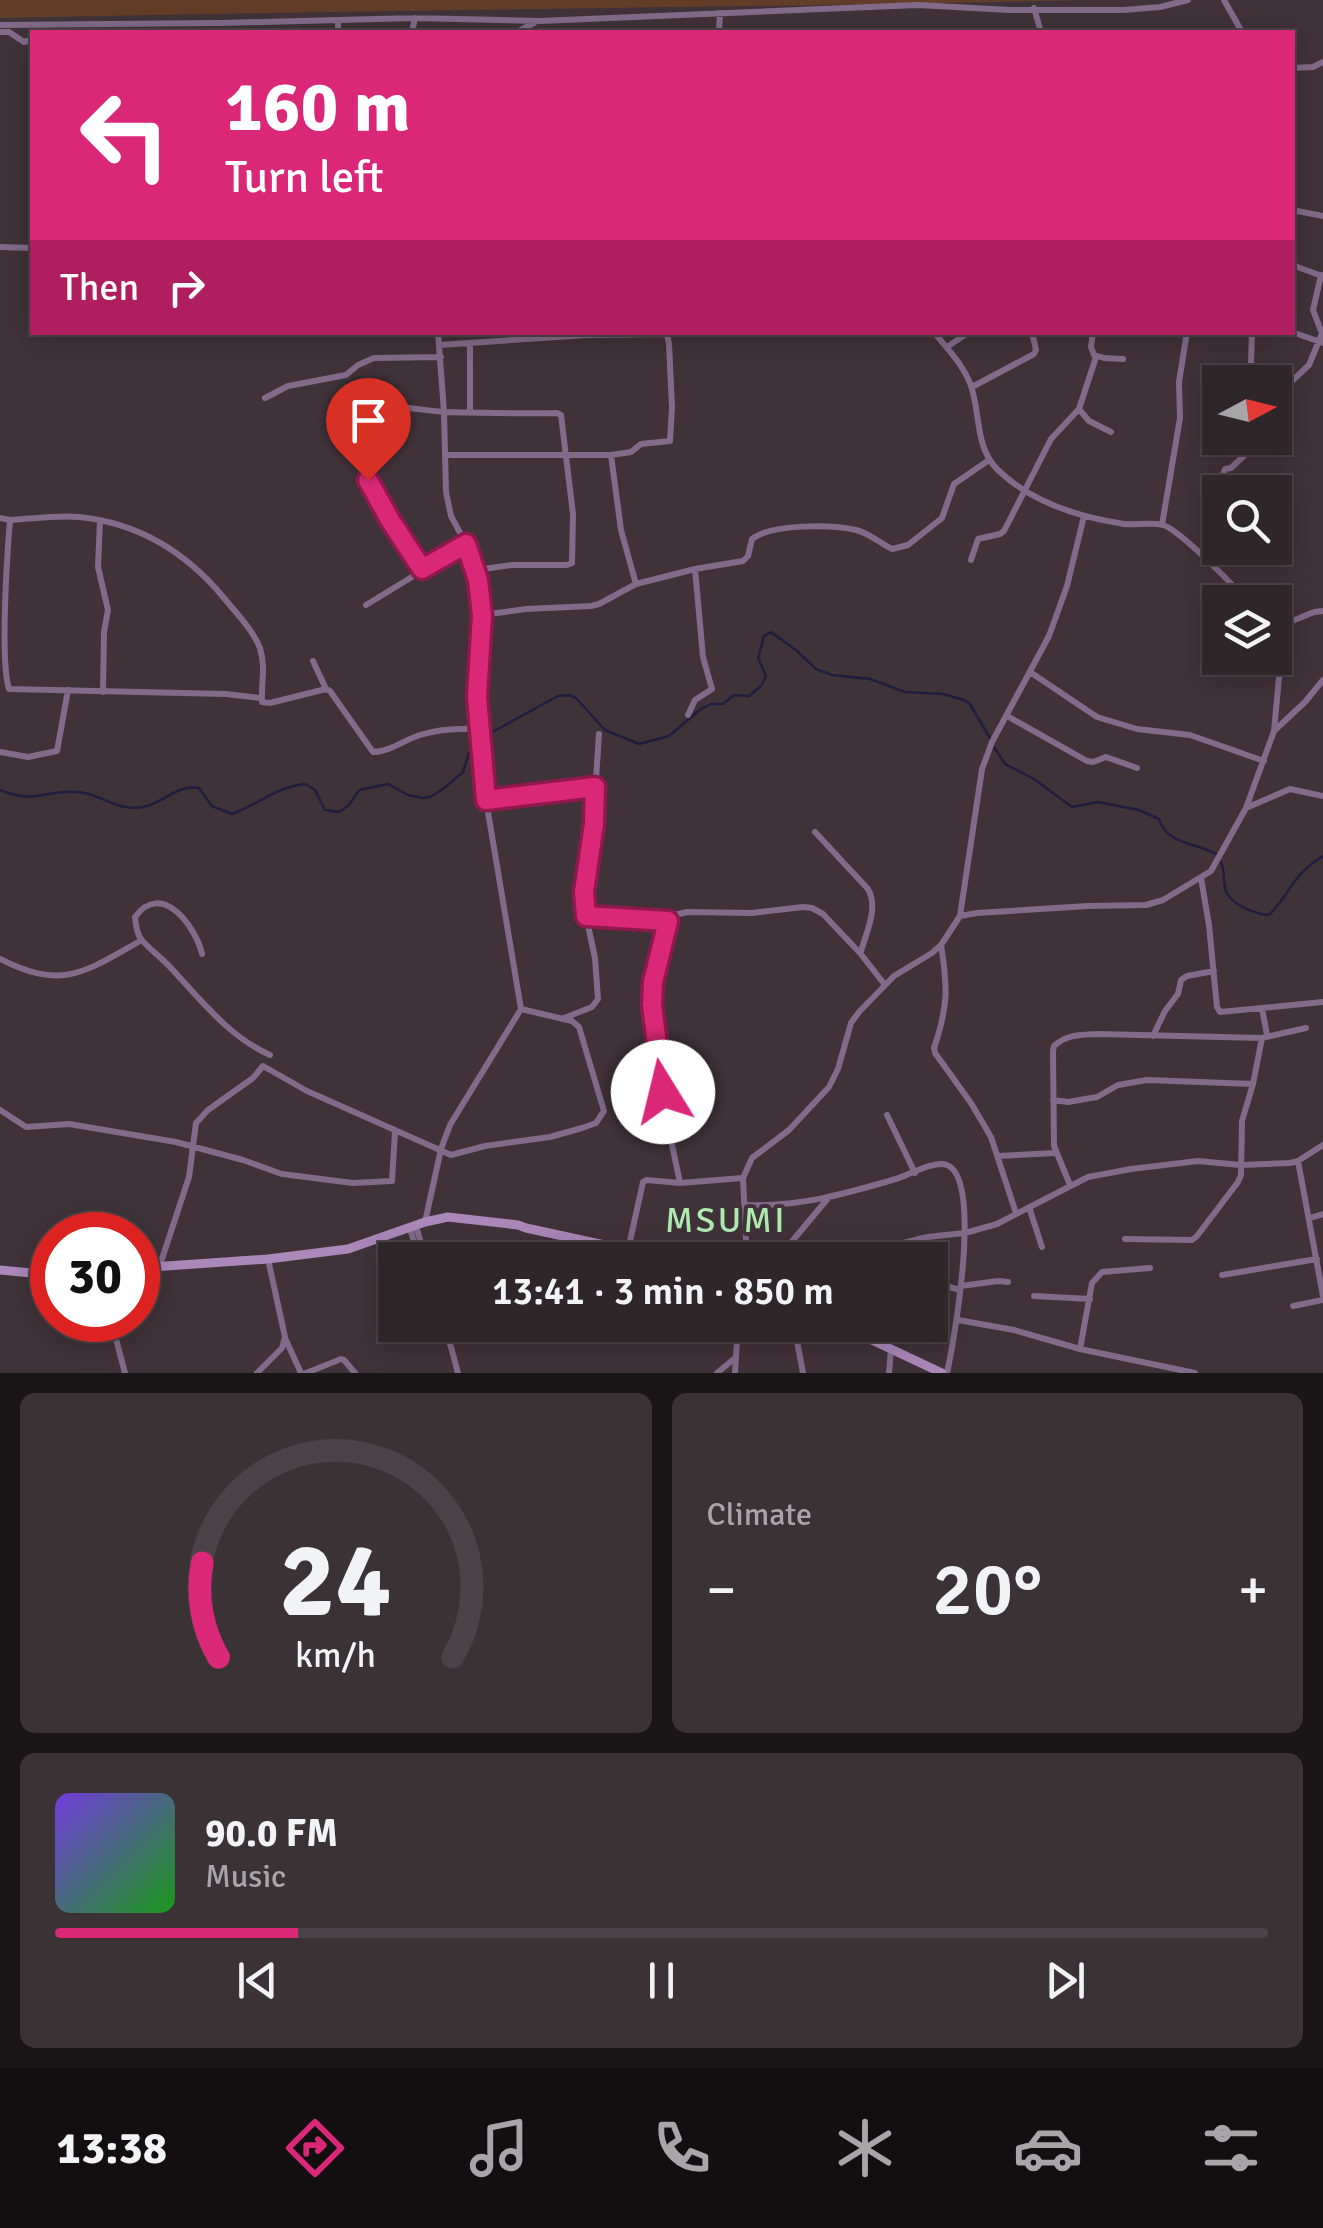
<!DOCTYPE html>
<meta charset="utf-8">
<style>
:root{--surface:#2f262a;--page:#3b3236;--text:#f1f3f6;--muted:#a7a5a8;--line:#4a4347;--accent:#db2777}
body{margin:0;font-family:Signika,sans-serif;background:var(--page);color:var(--text);height:100vh;display:flex;flex-direction:column;font-size:38px;white-space:nowrap}
*{box-sizing:border-box;margin:0}
p{font-size:32px;color:var(--muted)}
.icon{flex:none;width:55px;height:55px;fill:none;stroke:currentColor;stroke-width:2;stroke-linecap:round;stroke-linejoin:round}
.map{position:relative;height:1373px;overflow:hidden}
.side{display:flex;flex-direction:column;gap:20px;padding:20px;background:#1a1517;flex:1}
.side>*{flex:none}
.top-card{position:absolute;left:30px;top:30px;width:1265px;height:305px;border-radius:0px;box-shadow:0 5px 25px #0003,0 0 0 2px var(--line);background:#db2777;color:#fff;overflow:hidden}
.needle{width:65px;rotate:83deg}
.controls{position:absolute;left:1202px;top:365px;display:grid;gap:20px}
.controls a{display:grid;place-items:center;width:90px;height:90px;border-radius:0px;background:var(--surface);box-shadow:0 5px 25px #0003,0 0 0 2px var(--line);font-size:50px}
.speed{position:absolute;left:30px;top:1212px;display:flex;gap:20px;font-size:50px;font-weight:700;text-align:center}
.speed>*{display:grid;place-content:center;width:130px;height:130px;border-radius:50%;background:var(--surface);box-shadow:0 5px 25px #0003,0 0 0 2px var(--line);line-height:1}
.speed .limit{border:15px solid #d22;background:#fff;color:#111}
.pin{position:absolute;display:grid;place-items:center;width:85px;height:85px;color:#fff;margin:-102px -42px;border-radius:50% 50% 50% 0;rotate:-45deg;box-shadow:0 0 10px #0007}
.pin .icon{rotate:45deg}
.me{position:absolute;width:110px;margin:-55px;rotate:351deg;stroke-linejoin:round;filter:drop-shadow(0 0 8px #0008)}
.turn{display:flex;align-items:center;gap:35px;height:210px;padding:0 30px;font-size:45px}
.turn .icon{width:130px;height:130px;stroke-width:2.5}
.turn b{display:block;font-size:70px;line-height:85px}
.then{display:flex;align-items:center;height:95px;padding:0 30px;background:#0003;gap:20px;font-size:38px}
.big{font-size:75px;font-weight:600;line-height:1.1}
.side .tile{flex:1;display:flex;flex-direction:column;justify-content:center;gap:15px;min-width:0;padding:0 35px;border-radius:15px;background:var(--page)}
.side .dial{align-items:center;gap:0}
.dial svg{height:260px;overflow:visible;fill:none;stroke:var(--line);stroke-width:7;stroke-linecap:round;text-anchor:middle}
.dial text{fill:var(--text);stroke:none}
.song{display:flex;align-items:center;gap:30px}
.cover{width:120px;height:120px;border-radius:15px;background:linear-gradient(135deg,hsl(260 70% 55%),hsl(120 70% 35%))}
.played{height:10px;border-radius:5px;background:linear-gradient(90deg,var(--accent) 20%,var(--line) 20%)}
.keys{display:flex;justify-content:space-around;direction:ltr}
.heat{display:flex;justify-content:space-between;align-items:center;font-size:55px;direction:ltr}
.side .tiles{flex:1;display:grid;gap:20px;grid-template-columns:1fr 1fr}
.tile:last-child{grid-column:span 2}
.trip{position:absolute;left:378px;top:1242px;width:570px;height:100px;border-radius:0px;background:var(--surface);box-shadow:0 5px 25px #0003,0 0 0 2px var(--line);font-weight:600;line-height:100px;text-align:center}
.tabs{display:flex;height:160px;justify-content:space-around;align-items:center;background:#130f11;color:var(--muted)}
.tabs .icon{width:70px;height:70px}
.tabs .on{color:var(--accent)}
.tabs b{font-size:45px;color:var(--text)}
.map>svg:first-child{display:block}
</style>
<div class="map">
<svg width="1323" height="1373" viewBox="0 0 1323 1373">
<rect width="100%" height="100%" fill="#3f3238"/>
<path fill="#623e29" d="M0 0H1086C724 8 362 10 0 18Z"/>
<g fill="none" stroke-linecap="round" stroke-linejoin="round">
<path stroke="#211d40" stroke-width="2.5" d="M485 736 558 696 569 695 576 698 605 730 639 744 669 736 701 709 711 704H723L734 695 749 696 761 686 766 676 758 658 764 636 771 632 797 651 816 669 832 675 870 679 905 692 943 694 964 700 970 704 991 740
M994 747 1005 764 1034 779 1072 807 1098 802 1139 810 1159 819C1167 845 1195 842 1216 854
M0 790C35 805 45 789 78 792 103 794 119 814 147 806 166 800 178 785 199 788L212 806 232 814C257 805 278 786 305 784L315 790 325 810 339 812 349 805 359 790 388 784 408 795 423 798 430 797 443 789 463 772 469 753 478 741
M1221 862C1225 871 1223 879 1225 888 1228 904 1255 914 1269 915 1291 893 1292 875 1323 856"/>
<path stroke="#826a8a" stroke-width="6" d="M1224 0 1242 32
M1034 8 1041 32
M338 20V32
M0 25 220 23 415 18 540 21 918 5 1009 10H1124L1160 7 1188 0
M0 32H9L24 42 32 40
M412 32 415 18
M517 32 534 23
M719 32 720 13
M1292 68 1313 67 1323 62
M1292 210 1323 216
M0 247 32 248
M1292 265 1322 276
M1321 275 1313 310 1321 331
M934 332C947 349 962 363 970 383 981 411 974 447 998 470 1032 503 1078 517 1124 524 1136 525 1151 522 1163 525 1182 531 1233 586 1249 602
M1093 332 1091 347 1094 355 1104 358 1123 359
M1252 332 1251 362 1260 382
M1292 332 1323 343
M667 334 680 332
M470 343V411
M439 345 587 335 667 334 669 344 672 407 670 441 641 444 631 452 611 455H445
M947 347 969 332
M972 387 1034 354 1036 350 1032 332
M1275 397 1309 365 1323 331
M265 398 288 386 346 375 358 365 374 358 441 357
M1079 409 1089 421 1111 432
M611 455 621 530 636 584
M1217 491 1225 469 1231 468 1250 450 1257 438
M0 518 10 520C33 519 57 515 79 517 139 523 186 552 224 598 236 613 253 630 260 648 266 667 261 684 262 702L270 703 326 689 330 691 373 752C389 752 404 740 420 735 439 729 459 728 479 729
M10 520C7 556 0 660 9 689L226 694 261 698
M100 520 98 567 108 610 104 632 103 692
M1162 525 1180 418 1179 382 1187 332
M971 560 978 539 1000 534 1004 531 1051 439 1079 409 1096 357
M423 569 390 519 344 433 341 419 344 414C375 399 413 410 446 412 483 413 520 414 557 413L561 415 573 514 572 563 567 565H512L476 570
M366 605 466 544
M482 615 526 609 591 606 599 604 636 584 695 569 743 561 748 556 752 539C771 524 832 524 856 530 869 533 880 543 892 549L908 545 942 518 954 484 989 460
M1275 628 1314 612 1323 611
M313 661 326 689
M1030 672 1097 717 1137 729 1190 735 1264 761
M688 715 695 700 712 689 703 657 695 569
M1007 716 1087 761 1093 762 1106 757 1137 768
M1274 731 1284 624
M0 752 28 757 57 751 68 690
M486 800 595 787
M1246 808 1290 789 1323 796
M815 832 868 889C879 908 866 932 861 952
M1201 878 1209 925 1217 1007 1220 1012 1323 1002
M586 916 668 921
M960 916 982 769 992 742 1049 636 1067 586 1084 516
M941 945C948 988 948 1007 934 1048L935 1053 971 1103 991 1137 1016 1213
M202 954C196 927 162 880 135 917 136 925 136 932 141 939 149 949 161 957 170 967 200 999 229 1037 270 1055
M0 959C63 991 85 972 142 940
M1262 1008 1267 1035
M564 1018 592 1007 598 999 595 958 586 916 584 892 593 825 599 734
M1153 1036 1165 1011 1178 994 1181 980 1187 976 1214 971
M1053 1100 1068 1102 1097 1097 1118 1085 1147 1080 1253 1084
M0 1110 26 1127 69 1124 176 1142 243 1160 282 1174 353 1183 392 1181 395 1132
M887 1115 915 1173
M998 1156 1056 1153
M1298 1161 1323 1296
M680 1183C669 1128 652 1062 652 1005 651 977 661 949 668 921L675 915 687 912 752 913 803 907 812 908 823 914 860 953 885 985
M1070 1185 1054 1146 1053 1051 1054 1046C1067 1034 1081 1035 1098 1034L1262 1038
M745 1205C800 1207 844 1194 896 1179 908 1175 936 1160 947 1165 983 1179 954 1341 947 1373
M1029 1207 1042 1247
M1310 1218 1323 1214
M425 1222 441 1149 450 1125 521 1009 486 800 477 697 482 644 480 591 476 570 466 544 451 516 446 492 444 412 438 332
M416 1226 426 1260
M410 1228 419 1260
M1125 1239 1192 1240 1197 1236 1238 1182 1241 1175 1242 1121 1253 1084 1262 1038 1306 1028
M745 1247 764 1248 789 1245 829 1197
M628 1250 643 1182 647 1180 680 1183 743 1178
M747 1260 743 1178 752 1158 789 1130 829 1087 838 1069 851 1023 859 1012 894 976 932 953 941 945 960 916 977 913 1088 906 1146 905 1163 900 1211 871 1246 808 1274 731 1305 702 1323 680
M854 1260 860 1254 927 1237 965 1233 997 1224 1088 1177 1131 1169 1198 1161 1241 1165 1290 1163 1298 1161 1323 1145
M160 1265 189 1177 196 1123 208 1110 253 1078 263 1066 307 1091 451 1155 485 1146 550 1137 582 1128 596 1123 604 1111 579 1027 572 1021 521 1009
M930 1274 942 1285 960 1290
M1222 1275 1317 1259
M961 1286 998 1281 1008 1282
M1034 1296 1090 1299
M1293 1306 1323 1300
M111 1320 125 1373
M958 1320 1014 1330 1080 1349 1195 1373
M445 1325 458 1373
M794 1325 803 1373
M285 1338 301 1373
M1080 1349 1092 1283 1102 1272 1150 1268
M257 1373 282 1348 285 1337 268 1259
M306 1373 341 1359 344 1360 355 1373
M717 1373 735 1358
M735 1373 738 1325
M889 1373 891 1349"/>
<path stroke="#ac87b9" stroke-width="9" d="M138 1268 268 1259 348 1249 425 1222 448 1217 518 1225 526 1228 674 1260
M0 1270 52 1275
M840 1325 942 1373"/>
</g>
<g fill="none" stroke-linecap="round" stroke-linejoin="round">
<defs>
<path id="route" d="M368 480 390 520 422 569 466 544 478 580 482 615 477 697 486 800 595 787 594 824 584 892 586 916 668 921 653 982 652 1005 663 1092"/>
</defs>
<use href="#route" stroke="#8e194d" stroke-width="25"/>
<use href="#route" stroke="#db2777" stroke-width="18"/>
</g>
<g text-anchor="middle" stroke-width="8" stroke-linejoin="round" paint-order="stroke">
<g font-size="35" letter-spacing="2.5" fill="#afebb1" stroke="#3f3238">
<text x="726" y="1232">MSUMI</text>
</g>
</g>
</svg>
<div class="controls">
<a><svg class="needle" viewBox="-14 -14 28 28"><path d="M0-13l5 13h-10z" fill="#e53935"/><path d="M0 13l5-13h-10z" fill="#a7a5a8"/></svg></a>
<a><svg class="icon" aria-label="search" viewBox="0 0 24 24"><circle cx="10" cy="10" r="6"/><path d="M15 15l6 6"/></svg></a>
<a><svg class="icon" aria-label="layers" viewBox="0 0 24 24"><path d="M12 4l9 5-9 5-9-5zM3 14l9 5 9-5"/></svg></a>
</div>
<div class="speed"><div class="limit">30</div></div>
<div class="pin" style="left:368px;top:480px;background:#d93025"><svg class="icon" aria-label="arrive" viewBox="0 0 24 24"><path d="M6 21V4h12l-3 4 3 4H6"/></svg></div>
<svg class="me" style="left:663px;top:1092px" viewBox="-20 -20 40 40"><circle r="19" fill="#fff"/><path d="M0-13L10 11 0 6-10 11z" fill="#db2777"/></svg>
<div class="trip">13:41 · 3 min · 850 m</div>
<div class="top-card">
<div class="turn"><svg class="icon" aria-label="left" viewBox="0 0 24 24"><path d="M17 20v-9H6M10 6l-5 5 5 5"/></svg><div><b>160 m</b>Turn left</div></div>
<div class="then">Then<svg class="icon" aria-label="right" viewBox="0 0 24 24"><path d="M7 20v-9h11M14 6l5 5-5 5"/></svg></div>
</div>
</div>
<section class="side">
<div class="tiles">
<div class="tile dial"><svg viewBox="0 0 100 80">
<path d="M14 69A42 42 0 1 1 86 69"/>
<path d="M14 69A42 42 0 0 1 9 40" stroke="#db2777"/>
<text x="50" y="56" font-size="32" font-weight="700">24</text>
<text x="50" y="72" font-size="11">km/h</text>
</svg></div>
<div class="tile"><p>Climate</p>
<div class="heat"><a>−</a><b class="big">20°</b><a>+</a></div>
</div>
<div class="tile">
<div class="song"><i class="cover"></i><div><b>90.0 FM</b><p>Music</p></div></div>
<div class="played"></div>
<div class="keys"><svg class="icon" aria-label="previous" viewBox="0 0 24 24"><path d="M18 5L8 12l10 7zM5 5v14"/></svg><svg class="icon" aria-label="pause" viewBox="0 0 24 24"><path d="M8 5v14M16 5v14"/></svg><svg class="icon" aria-label="next" viewBox="0 0 24 24"><path d="M6 5l10 7-10 7zM19 5v14"/></svg></div>
</div>
</div>
</section>
<nav class="tabs">
<b>13:38</b>
<svg class="icon on" aria-label="directions" viewBox="0 0 24 24"><path d="M12 3l9 9-9 9-9-9zM9 14v-3h6M13 9l2 2-2 2"/></svg>
<svg class="icon" aria-label="music" viewBox="0 0 24 24"><path d="M9 18V5l10-2v13"/><circle cx="6" cy="18" r="3"/><circle cx="16" cy="16" r="3"/></svg>
<svg class="icon" aria-label="phone" viewBox="0 0 24 24"><path d="M5 4h4l2 5-3 2q2 4 5 5l2-3 5 2v4C11 20 4 13 5 4z"/></svg>
<svg class="icon" aria-label="climate" viewBox="0 0 24 24"><path d="M12 3v18M4 7l16 10M4 17L20 7"/></svg>
<svg class="icon" aria-label="car" viewBox="0 0 24 24"><path d="M5 17H2v-5l4-1 3-4h7l3 4 3 1v5h-3M9 17h6M6 11h13"/><circle cx="7" cy="17" r="2"/><circle cx="17" cy="17" r="2"/></svg>
<svg class="icon" aria-label="filters" viewBox="0 0 24 24"><path d="M4 7h16M4 17h16"/><circle cx="9" cy="7" r="2"/><circle cx="15" cy="17" r="2"/></svg>
</nav>
